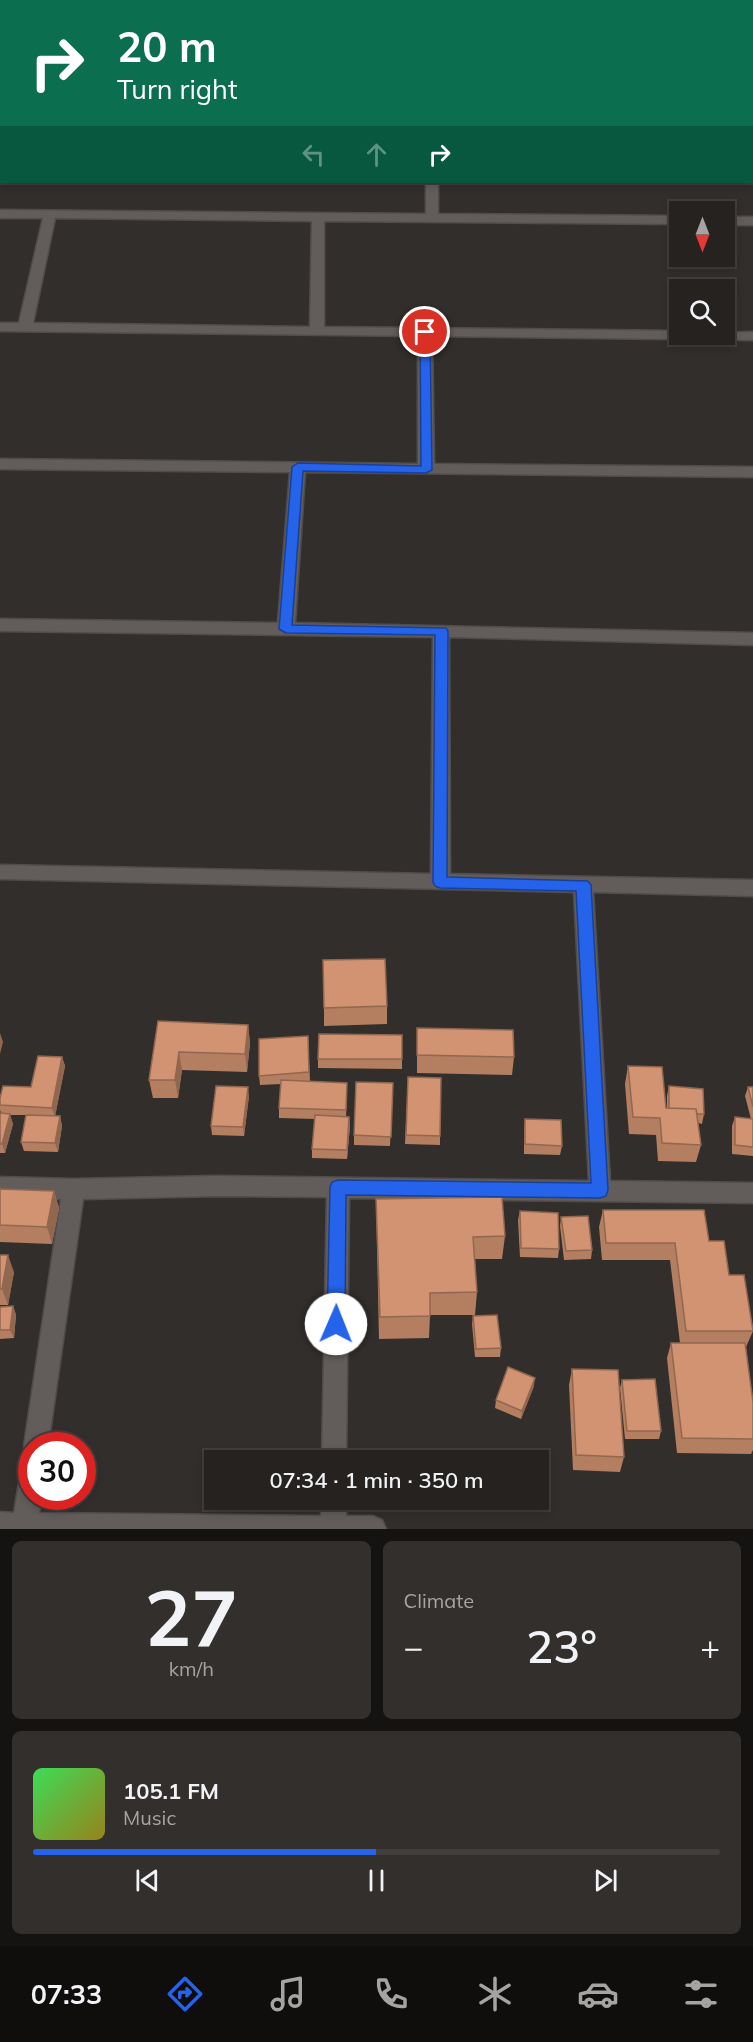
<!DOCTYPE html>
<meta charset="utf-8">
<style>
:root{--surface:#262220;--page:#322f2d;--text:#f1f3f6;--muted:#a4a4a5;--line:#423f3e;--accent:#2563eb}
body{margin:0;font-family:Mulish,sans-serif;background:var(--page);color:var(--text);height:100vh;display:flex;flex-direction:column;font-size:22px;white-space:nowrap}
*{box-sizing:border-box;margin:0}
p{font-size:20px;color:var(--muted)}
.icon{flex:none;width:33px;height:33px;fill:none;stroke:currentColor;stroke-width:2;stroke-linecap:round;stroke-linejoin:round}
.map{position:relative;height:1529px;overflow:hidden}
.panel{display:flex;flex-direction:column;gap:12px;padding:12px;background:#151312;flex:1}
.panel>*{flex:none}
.guide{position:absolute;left:0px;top:0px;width:753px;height:183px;box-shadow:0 3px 9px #0003,0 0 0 2px var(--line);background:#0b6e4f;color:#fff;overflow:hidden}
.needle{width:39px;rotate:180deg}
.tools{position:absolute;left:669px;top:201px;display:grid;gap:12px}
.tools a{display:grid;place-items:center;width:66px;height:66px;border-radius:0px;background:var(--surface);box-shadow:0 3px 9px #0003,0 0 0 2px var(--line);font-size:30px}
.speed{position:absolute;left:18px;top:1432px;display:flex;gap:12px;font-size:30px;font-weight:700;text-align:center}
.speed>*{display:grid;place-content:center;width:78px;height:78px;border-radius:50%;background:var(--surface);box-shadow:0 3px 9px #0003,0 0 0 2px var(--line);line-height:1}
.speed .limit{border:9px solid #d22;background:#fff;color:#111}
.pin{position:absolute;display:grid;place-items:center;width:51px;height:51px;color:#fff;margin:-26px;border:3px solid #fff;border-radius:50%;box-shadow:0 2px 6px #0007}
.me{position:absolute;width:66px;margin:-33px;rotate:1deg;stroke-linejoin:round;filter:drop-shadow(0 0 4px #0008)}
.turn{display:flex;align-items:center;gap:21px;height:126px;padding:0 18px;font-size:27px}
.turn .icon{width:78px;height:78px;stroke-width:2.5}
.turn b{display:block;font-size:42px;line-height:51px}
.lanes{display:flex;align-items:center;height:57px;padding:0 18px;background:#0003;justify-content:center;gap:30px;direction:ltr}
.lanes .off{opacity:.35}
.big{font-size:45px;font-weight:600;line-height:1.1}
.panel .card{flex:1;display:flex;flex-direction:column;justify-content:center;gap:9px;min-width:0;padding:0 21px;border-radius:9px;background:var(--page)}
.panel .dial{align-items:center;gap:0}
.dial b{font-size:78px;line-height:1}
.song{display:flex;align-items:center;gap:18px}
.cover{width:72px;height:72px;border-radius:9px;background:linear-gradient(135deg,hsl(130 70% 55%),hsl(50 70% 35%))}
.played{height:6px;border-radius:3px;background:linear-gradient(90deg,var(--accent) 50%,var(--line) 50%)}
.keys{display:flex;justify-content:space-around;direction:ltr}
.heat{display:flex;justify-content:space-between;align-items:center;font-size:33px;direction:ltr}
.panel .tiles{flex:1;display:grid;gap:12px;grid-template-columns:1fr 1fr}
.card:last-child{grid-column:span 2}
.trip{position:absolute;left:204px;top:1450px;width:345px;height:60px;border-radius:0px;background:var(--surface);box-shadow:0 3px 9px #0003,0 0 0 2px var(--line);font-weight:600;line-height:60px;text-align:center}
.menu{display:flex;height:96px;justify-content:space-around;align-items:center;background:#0f0e0d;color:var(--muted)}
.menu .icon{width:42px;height:42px}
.menu .active{color:var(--accent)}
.menu b{font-size:27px;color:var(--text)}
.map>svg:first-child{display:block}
</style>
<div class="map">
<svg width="753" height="1529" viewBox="0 0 753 1529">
<rect width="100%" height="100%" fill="#322e2b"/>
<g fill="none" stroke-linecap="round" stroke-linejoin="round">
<defs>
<path id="minor" d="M425 0H435V2H425Z
M0 36H2V42H0Z
M752 41H753V47H752Z
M0 118H2V126H0Z
M752 123H753V131L752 130Z
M426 182H438V214L680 216V224L324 221V327L680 331V334L753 332V340L432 336 434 464 753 467V477L305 472 295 623 753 633V645L449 637 450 874 753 880V896L593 892 610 1181 753 1183V1203L349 1198 346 1461H322L327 1197 216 1196 83 1199 48 1446H32V1456L27 1455 24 1446 61 1199 0 1197V1177L73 1179 216 1176 589 1181 574 892 0 879V865L431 874 433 637 0 631V619L278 623 290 472 0 469V459L418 464V336L0 331V323H19L43 218H0V210L426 214ZM55 218 312 221 310 327 33 323Z
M724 217H753V225H724Z
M32 1465V1497H42L39 1513 321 1516 322 1500H346V1516H373L382 1520 386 1529H0V1512L14 1513 20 1477 23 1468Z"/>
</defs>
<use href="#minor" stroke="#504c4a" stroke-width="3"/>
<use href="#minor" fill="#625d5b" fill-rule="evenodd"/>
</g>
<path fill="#b47e61" d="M387 1006V1024L324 1026V1008Z
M158 1021 248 1025 250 1043 247 1072 182 1070 178 1098H153L149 1080Z
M417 1028 514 1057 512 1075 417 1073Z
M402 1035V1069L318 1068V1059Z
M308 1036 310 1081 347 1092 346 1117H349L350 1126 347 1159 312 1158V1149L315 1119 279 1118V1108L281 1084 260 1085 259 1076Z
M62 1057 65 1066 55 1116H60L62 1126 58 1152 24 1151 21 1142 26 1115H10L13 1124 5 1153H0V1113H1L0 1110V1098L31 1087Z
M628 1066 666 1108H667V1096L669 1086 704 1114 702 1124 698 1123 701 1145 696 1162 658 1161 656 1135 629 1134 625 1084Z
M408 1077 440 1136V1145L405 1144Z
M393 1083 390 1146 354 1145V1135Z
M748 1087H753V1156L732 1154V1126L735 1117 751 1119 745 1096Z
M249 1096 244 1136 212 1135 211 1126Z
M525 1119 562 1146 560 1155 524 1154V1128Z
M0 1189 54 1191 59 1208 52 1244 0 1242Z
M376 1199 505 1236 502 1259H475L477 1292 475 1315H430L429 1338 379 1339Z
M603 1210 709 1241 729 1275 753 1331 746 1347 753 1402V1450L751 1454 677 1453 667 1358 671 1343H680L670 1260H602L599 1227Z
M520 1211 559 1249 558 1258 520 1257 518 1220Z
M561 1217 592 1250 591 1259 564 1260 560 1226Z
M0 1255 14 1272 8 1305H0Z
M13 1306 16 1315 14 1338 0 1339V1307Z
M473 1316 501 1348 500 1357H475L472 1324Z
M572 1369 624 1457 620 1472 573 1470 569 1385Z
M622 1380 661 1431 659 1439H625L620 1388Z
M534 1386 521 1419 495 1408 496 1400Z"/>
<path fill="#92674f" d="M248 1025 250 1043 247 1072 245 1054Z
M0 1033 3 1042 0 1054Z
M179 1052 182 1070 178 1098 175 1080Z
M62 1057 65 1066 55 1117 52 1108Z
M248 1087 249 1096 244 1136 243 1127Z
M10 1114 13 1124 5 1153 2 1144Z
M60 1116 62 1126 58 1152 55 1143Z
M349 1117 350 1126 347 1159V1150Z
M54 1191 59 1208 52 1244 47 1227Z
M8 1255 14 1272 8 1305 2 1289Z
M13 1306 16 1315 14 1338 10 1330Z
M535 1378 534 1386 521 1419 522 1411Z"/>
<path fill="#d19371" stroke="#92674f" stroke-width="1.5" d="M385 959 387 1006 324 1008 323 960Z
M158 1021 248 1025 245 1054 179 1052 175 1080H149Z
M417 1028 513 1030 514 1057 417 1055Z
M319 1034 402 1035V1059H318Z
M308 1036 309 1072 259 1076V1039Z
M38 1056 62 1057 52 1108 0 1105V1098L3 1086 31 1087Z
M628 1066 662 1067 666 1108 696 1109 701 1145 662 1143 660 1118 633 1117Z
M408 1077 441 1078 440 1136 406 1135Z
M281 1080 347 1083 346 1110 279 1108Z
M356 1082 393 1083 391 1137 354 1135Z
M216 1086 248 1087 243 1127 211 1126Z
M669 1086 703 1089 704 1114H697L696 1109 669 1108Z
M748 1087H753V1107Z
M0 1113 10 1114 2 1144H0Z
M26 1115 60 1116 55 1143 21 1142Z
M315 1115 349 1117 347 1150 312 1149Z
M735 1117 753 1119V1147L735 1145Z
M525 1119 561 1120 562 1146 525 1144Z
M0 1189 54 1191 47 1227 0 1225Z
M502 1197 505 1236 473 1237 477 1292 430 1293V1316L380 1317 376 1199Z
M603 1210H704L709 1241H724L729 1275H744L753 1331H686L675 1243H606Z
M520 1211 558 1213 559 1249 521 1248Z
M588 1216 592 1250 566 1251 561 1217Z
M0 1255H8L2 1289H0Z
M13 1306 10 1330H0V1307Z
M497 1315 501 1348 476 1349 473 1316Z
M671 1343H745L753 1402V1439L682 1438Z
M508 1367 535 1378 522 1411 496 1400Z
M572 1369 618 1370 624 1457 576 1455Z
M655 1379 661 1431H627L622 1380Z"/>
<path fill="#2563eb" stroke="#184099" stroke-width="1.5" d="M425 329 430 332 432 470 426 473 303 471 292 625 446 628 448 631 447 877 588 881 591 885 608 1190 606 1196 600 1198 346 1195 345 1324 342 1330 336 1333 330 1330 327 1324 330 1187 332 1182 338 1180 591 1183 576 891 440 888 435 886 433 882 435 635 286 633 279 629 292 467 298 463 421 466 420 332Z"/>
</svg>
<div class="tools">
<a><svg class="needle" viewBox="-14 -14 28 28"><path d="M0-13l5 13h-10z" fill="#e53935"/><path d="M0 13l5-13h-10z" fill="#a4a4a5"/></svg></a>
<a><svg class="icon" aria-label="search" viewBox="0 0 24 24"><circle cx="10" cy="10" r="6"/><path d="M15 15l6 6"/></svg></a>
</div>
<div class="speed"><div class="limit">30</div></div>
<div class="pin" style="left:425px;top:332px;background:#d93025"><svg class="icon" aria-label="arrive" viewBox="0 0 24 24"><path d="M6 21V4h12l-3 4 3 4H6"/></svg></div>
<svg class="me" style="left:336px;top:1324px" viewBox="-20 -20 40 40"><circle r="19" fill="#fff"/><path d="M0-13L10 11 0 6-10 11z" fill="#2563eb"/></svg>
<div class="trip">07:34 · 1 min · 350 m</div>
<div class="guide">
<div class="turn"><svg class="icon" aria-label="right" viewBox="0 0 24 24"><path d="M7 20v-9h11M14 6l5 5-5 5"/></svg><div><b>20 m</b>Turn right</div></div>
<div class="lanes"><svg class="icon off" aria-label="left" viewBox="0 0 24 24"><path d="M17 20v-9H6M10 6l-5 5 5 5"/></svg><svg class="icon off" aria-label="ahead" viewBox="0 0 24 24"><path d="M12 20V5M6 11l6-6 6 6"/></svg><svg class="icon" aria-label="right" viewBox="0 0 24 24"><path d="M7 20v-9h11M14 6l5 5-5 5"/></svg></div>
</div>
</div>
<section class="panel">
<div class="tiles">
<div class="card dial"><b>27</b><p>km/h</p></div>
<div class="card"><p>Climate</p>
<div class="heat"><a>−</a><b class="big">23°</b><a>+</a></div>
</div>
<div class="card">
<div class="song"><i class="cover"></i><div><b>105.1 FM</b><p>Music</p></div></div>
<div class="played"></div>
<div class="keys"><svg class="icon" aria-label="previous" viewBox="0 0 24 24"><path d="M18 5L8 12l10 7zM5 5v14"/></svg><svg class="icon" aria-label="pause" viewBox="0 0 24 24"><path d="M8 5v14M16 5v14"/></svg><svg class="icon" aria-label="next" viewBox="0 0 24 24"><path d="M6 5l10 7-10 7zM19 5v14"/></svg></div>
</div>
</div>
</section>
<nav class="menu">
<b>07:33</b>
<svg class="icon active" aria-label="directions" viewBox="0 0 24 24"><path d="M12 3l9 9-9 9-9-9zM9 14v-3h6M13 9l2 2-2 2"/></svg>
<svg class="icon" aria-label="music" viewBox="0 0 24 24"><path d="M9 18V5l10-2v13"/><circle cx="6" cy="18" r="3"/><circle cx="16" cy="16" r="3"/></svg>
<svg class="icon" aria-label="phone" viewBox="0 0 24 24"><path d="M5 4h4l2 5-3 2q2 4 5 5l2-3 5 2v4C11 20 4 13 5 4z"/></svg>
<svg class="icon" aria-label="climate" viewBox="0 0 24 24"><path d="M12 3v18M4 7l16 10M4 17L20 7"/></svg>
<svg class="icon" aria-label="car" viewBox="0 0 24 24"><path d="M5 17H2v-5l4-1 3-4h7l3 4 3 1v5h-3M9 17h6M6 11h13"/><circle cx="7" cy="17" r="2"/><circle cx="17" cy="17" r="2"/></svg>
<svg class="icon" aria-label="filters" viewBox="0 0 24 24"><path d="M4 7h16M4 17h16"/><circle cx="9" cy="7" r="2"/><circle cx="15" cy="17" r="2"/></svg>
</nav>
